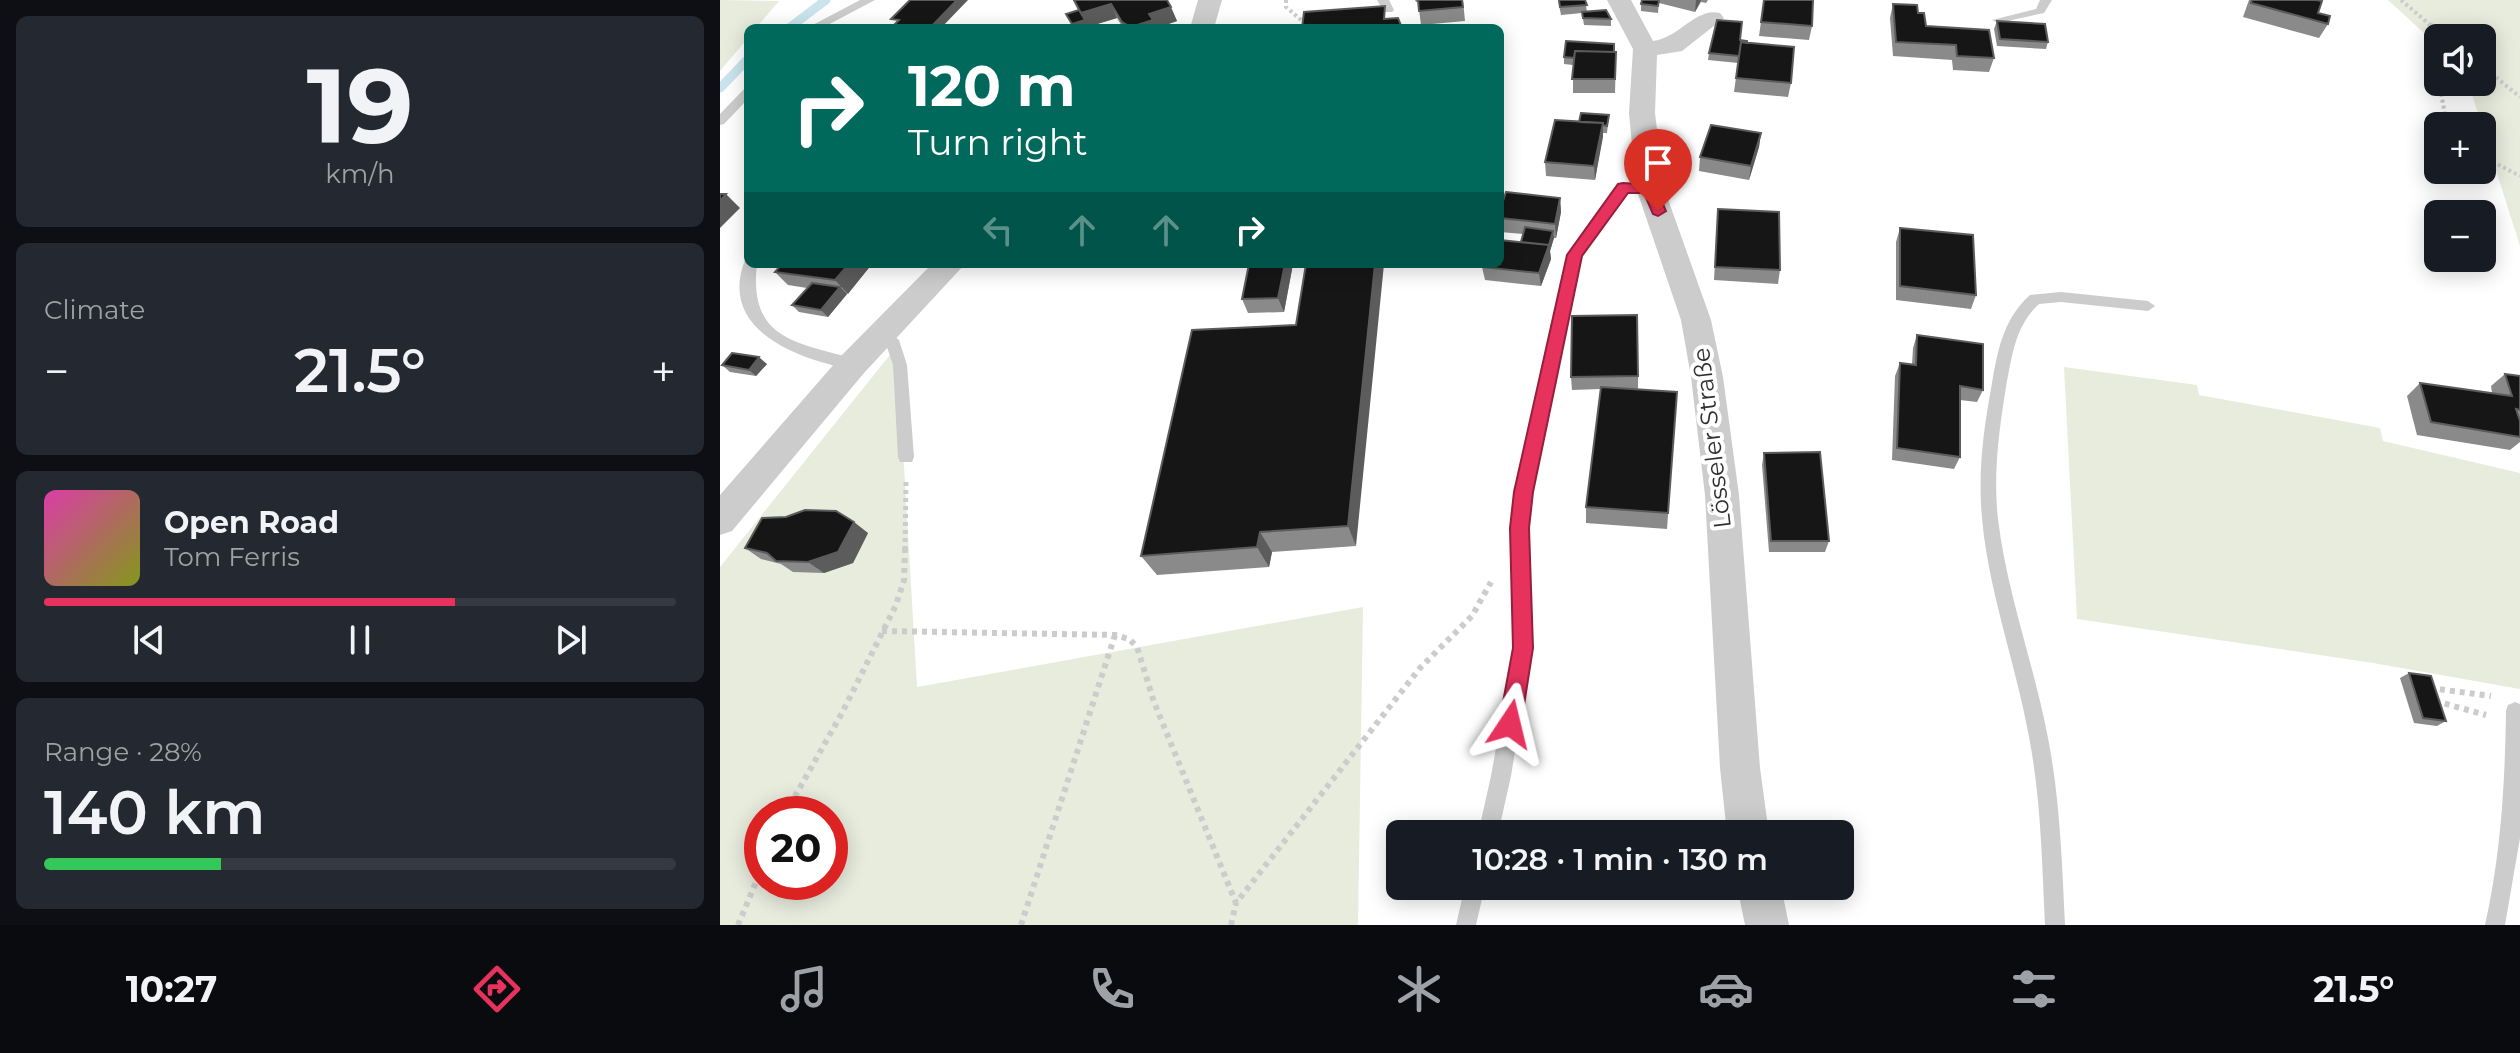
<!DOCTYPE html>
<meta charset="utf-8">
<style>
:root{--surface:#171b24;--page:#242831;--text:#f1f3f6;--muted:#9ea1a6;--line:#363941;--accent:#e6325d}
body{margin:0;font-family:Montserrat,sans-serif;background:var(--page);color:var(--text);height:100vh;display:flex;flex-direction:column;font-size:30px;white-space:nowrap}
*{box-sizing:border-box;margin:0}
p{font-size:26px;color:var(--muted)}
.icon{flex:none;width:44px;height:44px;fill:none;stroke:currentColor;stroke-width:2;stroke-linecap:round;stroke-linejoin:round}
.map{position:relative;flex:1;overflow:hidden}
.panel{display:flex;flex-direction:column;gap:16px;padding:16px;background:#0d0f14;width:720px}
.panel>*{flex:none}
.hud{position:absolute;left:24px;top:24px;width:760px;height:244px;border-radius:12px;box-shadow:0 4px 20px #0003;background:#00695c;color:#fff;overflow:hidden}
.buttons{position:absolute;left:1704px;top:24px;display:grid;gap:16px}
.buttons a{display:grid;place-items:center;width:72px;height:72px;border-radius:12px;background:var(--surface);box-shadow:0 4px 20px #0003;font-size:40px}
.speed{position:absolute;left:24px;top:796px;display:flex;gap:16px;font-size:40px;font-weight:700;text-align:center}
.speed>*{display:grid;place-content:center;width:104px;height:104px;border-radius:50%;background:var(--surface);box-shadow:0 4px 20px #0003;line-height:1}
.speed .limit{border:12px solid #d22;background:#fff;color:#111}
.pin{position:absolute;display:grid;place-items:center;width:68px;height:68px;color:#fff;margin:-82px -34px;border-radius:50% 50% 50% 0;rotate:-45deg;box-shadow:0 0 8px #0007}
.pin .icon{rotate:45deg}
.me{position:absolute;width:88px;margin:-44px;rotate:10deg;stroke-linejoin:round;filter:drop-shadow(0 0 6px #0008)}
.turn{display:flex;align-items:center;gap:28px;height:168px;padding:0 32px;font-size:36px}
.turn .icon{width:104px;height:104px;stroke-width:2.5}
.turn b{display:block;font-size:56px;line-height:68px}
.lanes{display:flex;align-items:center;height:76px;padding:0 32px;background:#0003;justify-content:center;gap:40px;direction:ltr}
.lanes .off{opacity:.35}
.big{font-size:60px;font-weight:600;line-height:1.1}
.panel .widget{flex:1;display:flex;flex-direction:column;justify-content:center;gap:12px;min-width:0;padding:0 28px;border-radius:12px;background:var(--page)}
.panel .dial{align-items:center;gap:0}
.dial b{font-size:104px;line-height:1}
.song{display:flex;align-items:center;gap:24px}
.cover{width:96px;height:96px;border-radius:12px;background:linear-gradient(135deg,hsl(320 70% 55%),hsl(70 70% 35%))}
.played{height:8px;border-radius:4px;background:linear-gradient(90deg,var(--accent) 65%,var(--line) 65%)}
.keys{display:flex;justify-content:space-around;direction:ltr}
.heat{display:flex;justify-content:space-between;align-items:center;font-size:44px;direction:ltr}
.charge{height:12px;border-radius:6px;background:linear-gradient(90deg,#34c759 28%,var(--line) 0)}
.trip{position:absolute;left:666px;top:820px;width:468px;height:80px;border-radius:12px;background:var(--surface);box-shadow:0 4px 20px #0003;font-weight:600;line-height:80px;text-align:center}
.menu{display:flex;height:128px;justify-content:space-around;align-items:center;background:#090b0e;color:var(--muted)}
.menu .icon{width:56px;height:56px}
.menu .current{color:var(--accent)}
.menu b{font-size:36px;color:var(--text)}
main{display:flex;flex:1;min-height:0}
.map>svg:first-child{display:block}
</style>
<main>
<section class="panel">
<div class="widget dial"><b>19</b><p>km/h</p></div>
<div class="widget"><p>Climate</p>
<div class="heat"><a>−</a><b class="big">21.5°</b><a>+</a></div>
</div>
<div class="widget">
<div class="song"><i class="cover"></i><div><b>Open Road</b><p>Tom Ferris</p></div></div>
<div class="played"></div>
<div class="keys"><svg class="icon" aria-label="previous" viewBox="0 0 24 24"><path d="M18 5L8 12l10 7zM5 5v14"/></svg><svg class="icon" aria-label="pause" viewBox="0 0 24 24"><path d="M8 5v14M16 5v14"/></svg><svg class="icon" aria-label="next" viewBox="0 0 24 24"><path d="M6 5l10 7-10 7zM19 5v14"/></svg></div>
</div>
<div class="widget"><p>Range · 28%</p><b class="big">140 km</b><div class="charge"></div></div>
</section>
<div class="map">
<svg width="1800" height="925" viewBox="0 0 1800 925">
<rect width="100%" height="100%" fill="#fff"/>
<path fill="#e8ecdd" fill-rule="evenodd" d="M0 0 59 1 36 28H28V38L0 71Z
M1668 0H1800V246L1748 82H1762V38H1718V46Z
M177 346 197 687 643 607 638 925H0V567ZM42 814H110V882H42Z
M1344 367 1477 385 1479 395 1660 428 1663 441 1800 473V689L1653 663 1357 619Z"/>
<g fill="none" stroke-linecap="round" stroke-linejoin="round">
<path stroke="#c9e4ec" stroke-width="9" d="M69 28 106 0
M0 88 28 59"/>
<path stroke="#ccc" stroke-width="4" stroke-dasharray="3 3" stroke-linecap="butt" d="M566 0V7L587 25
M1681 0 1709 24 1718 76
M1710 24 1727 38
M1762 66 1800 97
M1719 82 1727 126
M1762 156 1800 176"/>
<path stroke="#ccc" stroke-width="5" stroke-dasharray="4 4" stroke-linecap="butt" d="M185 550 186 482"/>
<path stroke="#ccc" stroke-width="6" stroke-dasharray="5 5" stroke-linecap="butt" d="M162 631 395 635 409 639 417 647 434 702 516 903 700 668 752 616 771 582
M1710 688 1771 696
M1715 701 1766 715
M65 814 122 713 176 605 184 580 185 548
M18 925 42 868
M301 925 395 635
M511 925 516 903"/>
<path fill="#ccc" fill-rule="evenodd" d="M140 0H155L102 28H87Z
M657 0H669L674 10 672 12H664Z
M1320 0H1332L1324 13 1278 23 1272 20 1316 9Z
M28 88V99L4 124 0 125V114L24 89Z
M903 184H930L937 188 930 192H907L862 256 812 492 807 528 812 648 791 776 778 834H758L771 776 794 648 791 528 796 492 848 255 898 185Z
M25 260H28V264H37C28 342 79 342 138 360L140 364 138 368C127 371 113 365 101 362 54 348 2 318 25 260Z
M1341 292 1428 301 1435 306 1428 311 1341 302 1319 304C1295 326 1292 356 1286 387 1279 430 1273 475 1278 519 1287 594 1314 664 1328 738 1340 799 1342 863 1345 925H1325C1322 862 1321 799 1309 737 1295 659 1265 583 1261 504 1259 465 1264 427 1271 389 1277 354 1282 320 1310 295Z
M162 327 179 340 187 365 194 457 192 462H180L178 457 173 365 167 347 155 333Z
M1795 702 1800 704V838L1785 925H1765C1781 854 1785 783 1786 711L1788 705Z
M745 886H765L756 925H736Z"/>
<path fill="#ccc" fill-rule="evenodd" d="M478 0H502L494 28H470Z
M887 0H911L933 41C959 38 976 7 1000 13L1004 18 962 51 937 55 935 113 944 188 991 320 1003 377 1019 495 1040 768 1049 834H1007L1000 768 985 495 971 377 961 320 916 188 909 113 913 49Z
M212 264H245L144 373 12 531 0 535V495L122 355Z
M1017 886H1061L1069 925H1025Z"/>
</g>
<path fill="#8a8a8a" d="M353 0H447L457 21 437 28H403L397 18 364 28H354L346 14 358 10Z
M695 0H743L745 21 701 25 698 2H696Z
M838 0H865L867 12 891 19V26L864 25 862 13 841 15Z
M939 0H988L986 3 981 2 975 12 939 3Z
M939 0 938 13 921 11V4Z
M1044 0 1092 26 1089 40 1039 36Z
M1529 0H1596L1598 13 1608 24 1599 38 1523 17Z
M1173 4 1198 13 1206 26 1274 58 1269 72 1233 70 1232 60 1173 56 1170 18Z
M1277 21 1328 42 1326 49 1277 46 1274 29Z
M1020 40 1027 43 1071 83 1068 97 1014 92 1018 63 988 60 989 53Z
M896 52 895 93H853V65L844 64V57Z
M889 115 887 133H883L875 180 826 176 825 162 859 122Z
M1041 133 1039 147 1029 180 979 171 980 157Z
M840 198 841 212 836 238H834L830 251 831 259 821 286 765 280 762 267 801 242 803 234 780 232V210Z
M998 209 1060 270 1058 284 994 280Z
M1180 228 1256 295 1251 309 1176 300V242Z
M152 264 108 317 79 312 72 305 87 288 68 285 55 272Z
M529 264H573L564 312 528 313 522 299Z
M576 325 636 546 552 552 549 567 437 575 421 556Z
M1197 335 1263 390 1257 402 1240 400V457L1234 469 1172 460 1175 376 1180 363 1192 365 1193 348Z
M47 364 36 376 10 372 2 365Z
M1785 374 1800 376V442L1790 450 1697 435 1687 396 1700 383 1772 393 1771 386Z
M918 376V389L957 392 947 529 866 523V507L881 389 852 390 851 377Z
M1044 453 1109 541 1105 552H1049L1042 465Z
M148 533 133 563 104 573 73 572 61 564 41 559 25 548Z
M1689 673 1726 721 1717 726 1694 723 1680 678Z"/>
<path fill="#5c5c5c" d="M237 0H248L221 28H210Z
M976 0H981L975 12Z
M391 4 397 18 364 28H354L352 24 361 13Z
M451 7 457 21 437 28H412L411 27 429 14Z
M883 123V137L875 180 874 166Z
M1041 133 1039 147 1029 180 1031 166Z
M6 194 20 208 0 228V201Z
M840 198 841 212 836 238 835 224Z
M833 231 834 238 830 251 831 259 821 286 819 273Z
M129 264H152L128 294 115 280Z
M565 264H573L564 312 558 298Z
M655 264H664L636 546 628 526Z
M120 287 127 294 108 317 101 310Z
M39 357 47 364 36 376 29 370Z
M134 522 148 533 133 563 104 573 88 562Z
M540 532 552 552 549 567 537 547Z"/>
<path fill="#161616" stroke="#5c5c5c" stroke-width="2" d="M190 0H237L210 28H171L179 20 171 19Z
M354 0H447L451 7 429 14 433 20 411 27 402 22 391 4 361 13Z
M698 0H742L743 7 699 11Z
M839 0H865L867 5 840 7Z
M922 0H939L938 6 921 4Z
M1044 0H1093L1092 26 1041 22Z
M1532 0H1596L1602 1 1598 13 1610 16 1608 24 1531 3Z
M1173 4 1197 5 1198 13H1204L1206 26 1269 30 1274 58 1237 56 1236 45 1176 42Z
M665 6 664 19 678 18 682 28H582L584 12Z
M359 10 365 20 352 24 346 14Z
M886 10 891 19 863 18 862 12Z
M997 20 1022 22 1020 40 1027 41V43L1021 42 1019 56 989 53Z
M1277 21 1325 24 1328 42 1280 39Z
M846 41 894 44V52L855 51 854 58 844 57Z
M1021 42 1074 47 1071 83 1016 78Z
M855 51 896 52 895 79H852Z
M861 113 889 115 887 126 883 125V123L859 122Z
M835 120 883 123 874 166 825 162Z
M991 125 1041 133 1031 166 980 157Z
M786 192 840 198 835 224 780 218V210Z
M0 194H6L0 201Z
M998 209 1059 212 1060 270 995 267Z
M805 227 833 231 829 245 801 242Z
M1180 228 1253 235 1256 295 1180 286Z
M780 240 829 245 819 273 762 267 763 264H780Z
M62 264H129L115 280 55 272Z
M529 264H565L558 298 522 299Z
M586 264H655L628 526 540 532 537 547 421 556 472 330 576 325Z
M92 283 120 287 101 310 72 305Z
M917 315 918 376 851 377 852 316Z
M1197 335 1263 344V390L1240 386V457L1177 448 1180 363 1196 365Z
M12 353 39 357 29 370 2 365Z
M1785 374 1800 376V410L1796 409 1800 421V437L1711 422 1700 383 1792 396Z
M881 387 957 392 948 513 866 507Z
M1100 452 1109 541H1051L1044 453Z
M85 510 116 511 134 522 118 552 88 562 56 561 47 553 25 548 42 518 66 517Z
M1689 673 1711 676 1726 721 1703 718Z"/>
<path fill="#e6325d" stroke="#96203c" stroke-width="2" d="M903 183 935 185 946 211 938 216 933 214 924 193H908L862 256 813 492 809 528 813 648 801 724 798 732 790 735 783 732 779 724 793 648 790 528 794 492 847 255 898 184Z"/>
<g text-anchor="middle" stroke-width="8" stroke-linejoin="round" paint-order="stroke">
<g font-size="24" fill="#2f2f2f" stroke="#fff">
<text transform="translate(992 438) rotate(-97)" y="8">Lösseler Straße</text>
</g>
</g>
</svg>
<div class="buttons">
<a><svg class="icon" aria-label="sound" viewBox="0 0 24 24"><path d="M4 9h4l5-4v14l-5-4H4zM17 9q2 3 0 6"/></svg></a>
<a>+</a>
<a>−</a>
</div>
<div class="speed"><div class="limit">20</div></div>
<div class="pin" style="left:938px;top:211px;background:#d93025"><svg class="icon" aria-label="arrive" viewBox="0 0 24 24"><path d="M6 21V4h12l-3 4 3 4H6"/></svg></div>
<svg class="me" style="left:790px;top:724px" viewBox="-20 -20 40 40"><path d="M0-17L14 15 0 8-14 15z" fill="#e6325d" stroke="#fff" stroke-width="4"/></svg>
<div class="trip">10:28 · 1 min · 130 m</div>
<div class="hud">
<div class="turn"><svg class="icon" aria-label="right" viewBox="0 0 24 24"><path d="M7 20v-9h11M14 6l5 5-5 5"/></svg><div><b>120 m</b>Turn right</div></div>
<div class="lanes"><svg class="icon off" aria-label="left" viewBox="0 0 24 24"><path d="M17 20v-9H6M10 6l-5 5 5 5"/></svg><svg class="icon off" aria-label="ahead" viewBox="0 0 24 24"><path d="M12 20V5M6 11l6-6 6 6"/></svg><svg class="icon off" aria-label="ahead" viewBox="0 0 24 24"><path d="M12 20V5M6 11l6-6 6 6"/></svg><svg class="icon" aria-label="right" viewBox="0 0 24 24"><path d="M7 20v-9h11M14 6l5 5-5 5"/></svg></div>
</div>
</div>
</main>
<nav class="menu">
<b>10:27</b>
<svg class="icon current" aria-label="directions" viewBox="0 0 24 24"><path d="M12 3l9 9-9 9-9-9zM9 14v-3h6M13 9l2 2-2 2"/></svg>
<svg class="icon" aria-label="music" viewBox="0 0 24 24"><path d="M9 18V5l10-2v13"/><circle cx="6" cy="18" r="3"/><circle cx="16" cy="16" r="3"/></svg>
<svg class="icon" aria-label="phone" viewBox="0 0 24 24"><path d="M5 4h4l2 5-3 2q2 4 5 5l2-3 5 2v4C11 20 4 13 5 4z"/></svg>
<svg class="icon" aria-label="climate" viewBox="0 0 24 24"><path d="M12 3v18M4 7l16 10M4 17L20 7"/></svg>
<svg class="icon" aria-label="car" viewBox="0 0 24 24"><path d="M5 17H2v-5l4-1 3-4h7l3 4 3 1v5h-3M9 17h6M6 11h13"/><circle cx="7" cy="17" r="2"/><circle cx="17" cy="17" r="2"/></svg>
<svg class="icon" aria-label="filters" viewBox="0 0 24 24"><path d="M4 7h16M4 17h16"/><circle cx="9" cy="7" r="2"/><circle cx="15" cy="17" r="2"/></svg>
<b>21.5°</b>
</nav>
